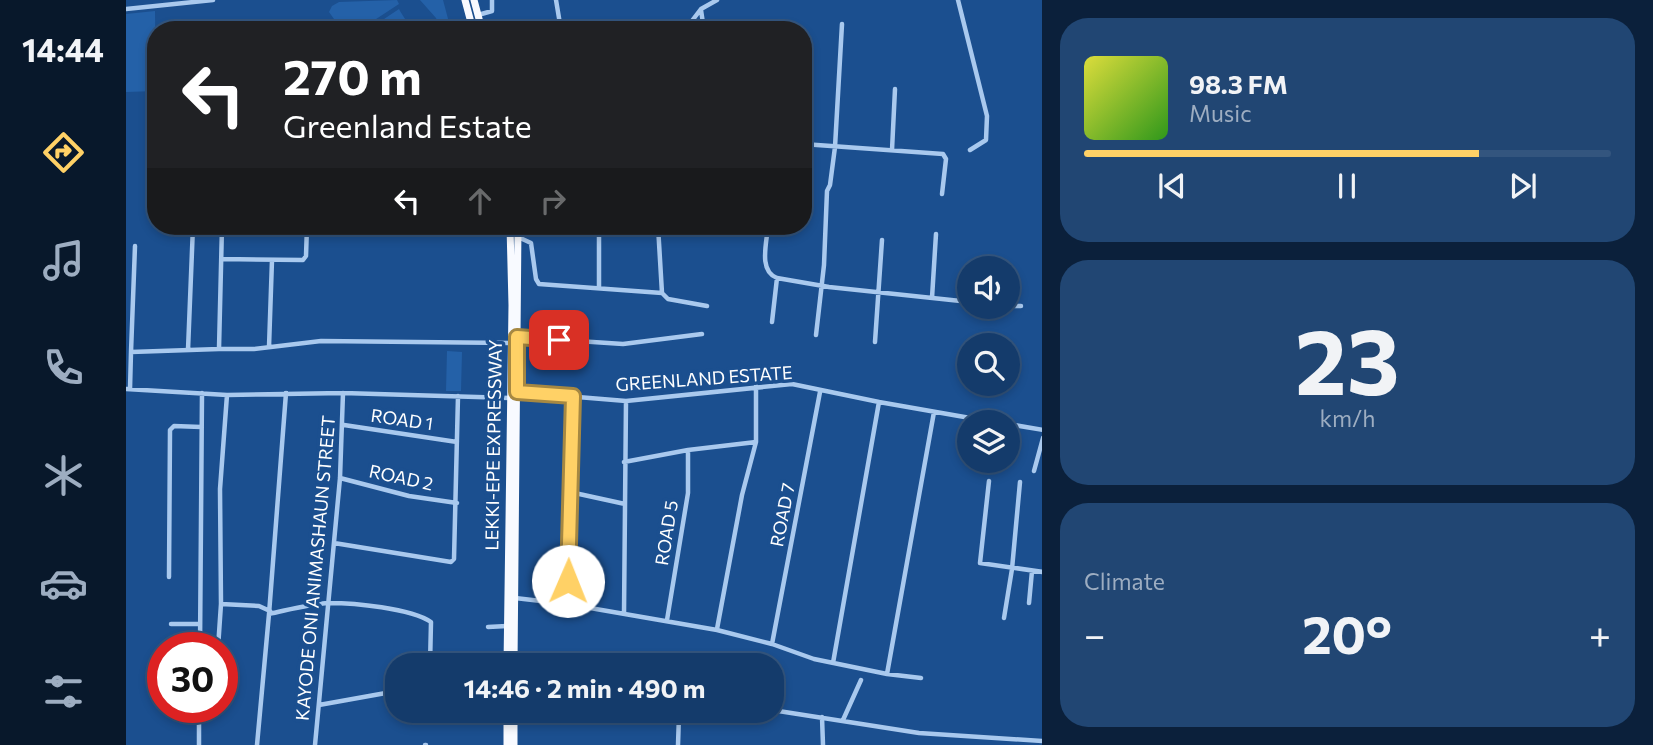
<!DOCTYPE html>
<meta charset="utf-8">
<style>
:root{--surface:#143b6b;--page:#214673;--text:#f1f3f6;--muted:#9dadc1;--line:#33557e;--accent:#ffd166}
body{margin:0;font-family:Commissioner,sans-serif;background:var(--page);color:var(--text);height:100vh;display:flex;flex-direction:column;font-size:26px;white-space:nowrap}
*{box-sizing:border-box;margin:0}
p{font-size:23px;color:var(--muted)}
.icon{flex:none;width:38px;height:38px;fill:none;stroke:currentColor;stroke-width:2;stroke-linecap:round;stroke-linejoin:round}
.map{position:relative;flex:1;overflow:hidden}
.panel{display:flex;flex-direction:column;gap:18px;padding:18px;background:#0b203b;width:611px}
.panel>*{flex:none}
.guide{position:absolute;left:21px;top:21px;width:665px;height:214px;border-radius:28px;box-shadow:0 4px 10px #0003,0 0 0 2px var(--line);background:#202124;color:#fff;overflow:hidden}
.controls{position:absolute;left:831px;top:256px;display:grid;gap:14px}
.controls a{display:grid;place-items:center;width:63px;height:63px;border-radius:50%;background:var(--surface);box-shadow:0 4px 10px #0003,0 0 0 2px var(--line);font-size:35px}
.speed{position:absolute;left:21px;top:632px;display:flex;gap:14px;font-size:35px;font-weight:700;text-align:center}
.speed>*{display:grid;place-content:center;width:91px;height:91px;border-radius:50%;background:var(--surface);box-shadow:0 4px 10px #0003,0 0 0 2px var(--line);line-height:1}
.speed .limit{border:10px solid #d22;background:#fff;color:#111}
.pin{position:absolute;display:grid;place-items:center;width:60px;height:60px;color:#fff;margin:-30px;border-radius:14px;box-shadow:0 4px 10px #0006}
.me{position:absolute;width:77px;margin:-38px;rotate:1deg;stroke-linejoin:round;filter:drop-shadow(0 0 5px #0008)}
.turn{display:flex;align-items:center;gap:24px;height:147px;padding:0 21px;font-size:32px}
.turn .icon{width:91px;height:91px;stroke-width:2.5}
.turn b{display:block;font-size:49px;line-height:60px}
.lanes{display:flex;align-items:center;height:66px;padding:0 21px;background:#0003;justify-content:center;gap:35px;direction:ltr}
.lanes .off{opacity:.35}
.big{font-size:52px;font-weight:700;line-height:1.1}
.panel .widget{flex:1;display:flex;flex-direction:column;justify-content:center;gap:10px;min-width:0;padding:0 24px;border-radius:28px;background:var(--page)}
.panel .dial{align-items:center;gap:0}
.dial b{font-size:91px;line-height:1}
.song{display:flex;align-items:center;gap:21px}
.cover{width:84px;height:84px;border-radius:10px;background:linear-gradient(135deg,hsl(60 70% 55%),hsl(110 70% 35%))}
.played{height:7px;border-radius:4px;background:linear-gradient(90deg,var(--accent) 75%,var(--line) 75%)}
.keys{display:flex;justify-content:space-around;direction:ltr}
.heat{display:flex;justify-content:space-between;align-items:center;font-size:38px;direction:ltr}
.trip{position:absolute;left:259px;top:653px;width:399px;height:70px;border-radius:28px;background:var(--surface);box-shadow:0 4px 10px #0003,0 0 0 2px var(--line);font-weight:700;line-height:70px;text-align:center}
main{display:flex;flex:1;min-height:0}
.tab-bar{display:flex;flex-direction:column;width:126px;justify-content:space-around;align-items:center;background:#08182b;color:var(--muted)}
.tab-bar .icon{width:49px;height:49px}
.tab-bar .current{color:var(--accent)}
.tab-bar b{font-size:32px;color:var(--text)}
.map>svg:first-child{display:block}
</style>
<main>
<nav class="tab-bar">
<b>14:44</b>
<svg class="icon current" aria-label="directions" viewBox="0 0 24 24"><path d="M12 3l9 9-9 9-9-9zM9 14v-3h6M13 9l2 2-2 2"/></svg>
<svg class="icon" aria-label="music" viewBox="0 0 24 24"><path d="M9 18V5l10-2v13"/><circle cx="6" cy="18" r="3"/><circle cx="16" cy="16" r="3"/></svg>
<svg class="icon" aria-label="phone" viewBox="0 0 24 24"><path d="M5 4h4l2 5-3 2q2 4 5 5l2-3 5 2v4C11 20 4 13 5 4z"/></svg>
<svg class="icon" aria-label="climate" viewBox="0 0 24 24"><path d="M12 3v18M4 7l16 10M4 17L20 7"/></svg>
<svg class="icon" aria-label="car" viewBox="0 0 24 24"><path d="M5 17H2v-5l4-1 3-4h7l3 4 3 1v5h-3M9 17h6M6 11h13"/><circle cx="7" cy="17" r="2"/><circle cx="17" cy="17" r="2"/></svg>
<svg class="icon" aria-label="filters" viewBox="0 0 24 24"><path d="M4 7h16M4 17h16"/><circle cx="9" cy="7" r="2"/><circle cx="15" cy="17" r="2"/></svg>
</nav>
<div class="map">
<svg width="917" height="745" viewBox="0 0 917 745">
<rect width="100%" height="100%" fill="#1b4f8f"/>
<path fill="#2461a8" d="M271 0 273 4 244 23 235 20 208 19 203 12 206 6 213 2Z
M294 0H317L325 30H315L310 18Z
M273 9 274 11 286 30H261L255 21Z
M29 11 30 91 0 92V14Z
M321 351 336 352 335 391H320Z"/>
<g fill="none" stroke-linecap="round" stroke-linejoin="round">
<path stroke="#a9c9ee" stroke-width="4.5" d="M430 0 435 30
M832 0 861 116 860 140 844 150
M0 9 87 0
M575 10 578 30
M352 15 366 11V0
M559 30 575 9 591 0
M677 144 817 154 820 159 816 194
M766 150 769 89
M96 226 93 349H128L195 341 385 343
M532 226 536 293
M642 226C641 242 632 271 651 278L703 287 844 302
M583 230 584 226
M392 237 405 243 410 279 413 284 536 293 542 299 581 306
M96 259 177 260 180 256 181 226
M473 287V226
M806 298 810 234
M882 306H895
M646 322 651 278
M690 335 698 265 701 191 704 185 709 147 716 24
M391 337 497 344 576 334
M749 342 756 240
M143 347 146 260
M62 350 67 226
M5 352 9 246
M0 389 101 395 217 393 385 398
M4 389 5 352 93 349
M391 392 500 401 666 384 753 402 707 663
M753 402 867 422
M882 424 917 430
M218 425 331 442
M498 462 562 450 630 442
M908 471 917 438
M214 478 283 496 331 503
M863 481 854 563 917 572
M444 492 499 504
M208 543 325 562 328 559 332 396
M43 577 44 430 48 426 75 427
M389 598 441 604 591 630 646 644 688 659 761 674 795 678
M903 603 906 571
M95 604 94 489 101 395
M441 604 447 396
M143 614 160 393
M498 614 500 401
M878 618 886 569 894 482
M541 620 562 493V450
M45 624H74
M362 627 381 626
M591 629 616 495 630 442V386
M646 644 694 392
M74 648 76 393
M92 648 95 604 133 606 144 611
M465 665V663
M521 665 522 660
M761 674 808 412
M193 705 271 691
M500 710 553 715 636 710
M646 710 793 733 917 741
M696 717 697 745
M717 720 735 680
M73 745V707
M131 745 143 614C162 610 183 604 203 603 228 603 284 608 305 622L304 665
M189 745 214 478 217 393
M299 745H300
M552 745 553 715"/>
<path stroke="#f8faff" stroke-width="7" d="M339 0 347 30
M348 0 356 30
M381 665 386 305 384 226
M388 665 392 226
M388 710V745
M381 745V710"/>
</g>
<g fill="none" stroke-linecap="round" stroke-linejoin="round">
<defs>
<path id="route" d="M433 340 391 337V392L447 396 442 581"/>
</defs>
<use href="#route" stroke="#a68842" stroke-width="18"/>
<use href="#route" stroke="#ffd166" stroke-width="12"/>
</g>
<g text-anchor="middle" stroke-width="7" stroke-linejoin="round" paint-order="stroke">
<g font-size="18" fill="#fff" stroke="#1b4f8f">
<text transform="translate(578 379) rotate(-4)" y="6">GREENLAND ESTATE</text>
<text transform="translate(276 420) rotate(8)" y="6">ROAD 1</text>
<text transform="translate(368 445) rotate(-89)" y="6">LEKKI-EPE EXPRESSWAY</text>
<text transform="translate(275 478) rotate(12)" y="6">ROAD 2</text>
<text transform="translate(657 515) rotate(-79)" y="6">ROAD 7</text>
<text transform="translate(541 533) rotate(-81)" y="6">ROAD 5</text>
<text transform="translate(190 568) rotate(-85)" y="6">KAYODE ONI ANIMASHAUN STREET</text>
</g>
</g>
</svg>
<div class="controls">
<a><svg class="icon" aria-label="sound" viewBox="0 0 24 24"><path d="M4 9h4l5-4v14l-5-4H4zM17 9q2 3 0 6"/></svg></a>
<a><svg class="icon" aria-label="search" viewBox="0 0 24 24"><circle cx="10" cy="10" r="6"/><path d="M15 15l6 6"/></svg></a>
<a><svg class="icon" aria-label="layers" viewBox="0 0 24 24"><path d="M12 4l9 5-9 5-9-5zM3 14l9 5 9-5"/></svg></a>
</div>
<div class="speed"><div class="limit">30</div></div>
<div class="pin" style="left:433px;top:340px;background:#d93025"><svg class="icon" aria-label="arrive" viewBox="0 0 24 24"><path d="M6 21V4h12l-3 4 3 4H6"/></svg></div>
<svg class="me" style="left:442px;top:581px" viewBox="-20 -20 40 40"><circle r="19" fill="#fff"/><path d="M0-13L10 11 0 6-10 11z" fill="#ffd166"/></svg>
<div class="trip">14:46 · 2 min · 490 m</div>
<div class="guide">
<div class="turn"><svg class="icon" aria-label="left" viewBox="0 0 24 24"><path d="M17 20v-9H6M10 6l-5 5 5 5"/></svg><div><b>270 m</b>Greenland Estate</div></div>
<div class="lanes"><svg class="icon" aria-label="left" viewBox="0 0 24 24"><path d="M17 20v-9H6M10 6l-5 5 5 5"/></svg><svg class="icon off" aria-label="ahead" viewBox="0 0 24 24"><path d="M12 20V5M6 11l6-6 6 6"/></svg><svg class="icon off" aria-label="right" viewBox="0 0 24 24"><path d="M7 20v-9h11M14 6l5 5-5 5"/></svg></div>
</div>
</div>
<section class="panel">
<div class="widget">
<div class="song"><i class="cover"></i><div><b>98.3 FM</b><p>Music</p></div></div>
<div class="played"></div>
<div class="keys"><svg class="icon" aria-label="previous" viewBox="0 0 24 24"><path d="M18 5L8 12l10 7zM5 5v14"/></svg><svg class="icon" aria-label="pause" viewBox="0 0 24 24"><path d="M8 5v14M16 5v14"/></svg><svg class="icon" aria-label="next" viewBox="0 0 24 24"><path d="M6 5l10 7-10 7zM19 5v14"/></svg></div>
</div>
<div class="widget dial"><b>23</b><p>km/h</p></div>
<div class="widget"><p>Climate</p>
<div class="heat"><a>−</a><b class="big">20°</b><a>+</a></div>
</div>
</section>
</main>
